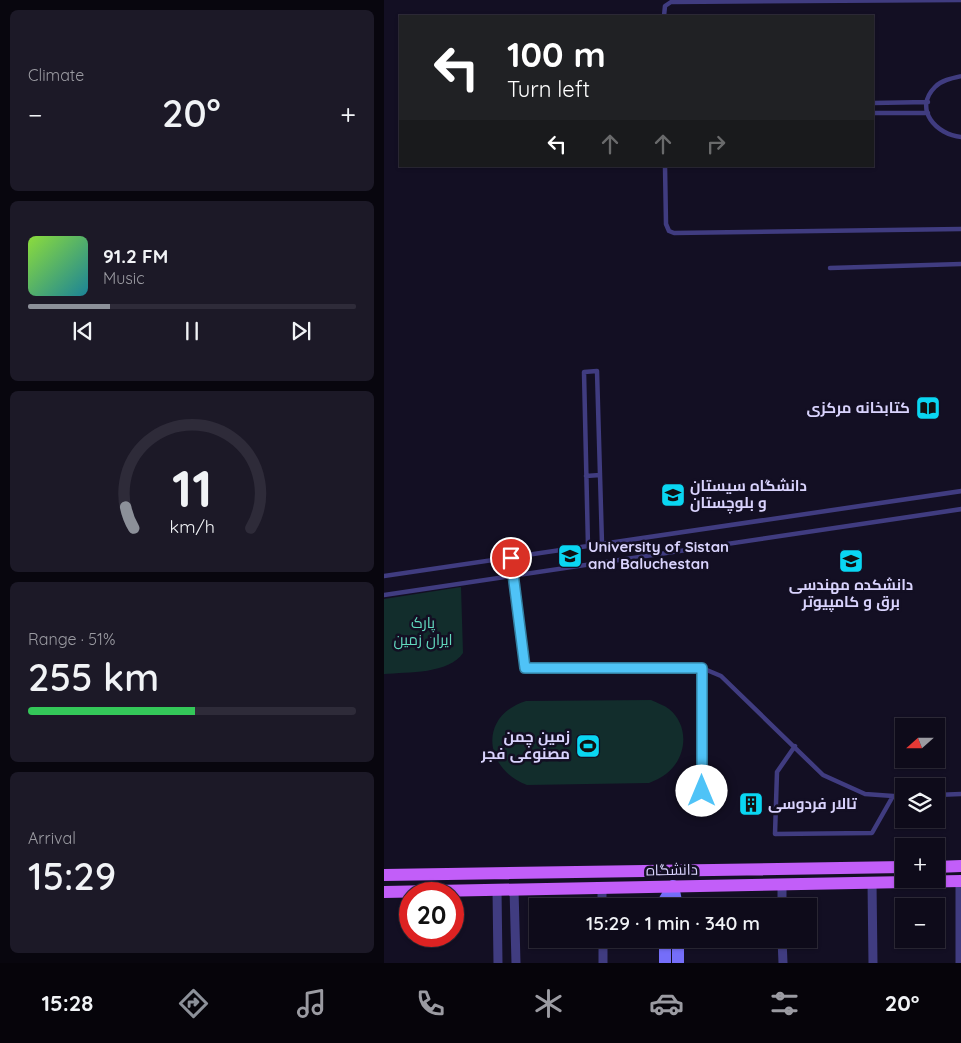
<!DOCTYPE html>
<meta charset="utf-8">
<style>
:root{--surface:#0e0b1a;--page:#1c1927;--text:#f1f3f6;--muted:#9b9ba2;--line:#2e2b39;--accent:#8c9099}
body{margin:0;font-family:Quicksand,Cairo,sans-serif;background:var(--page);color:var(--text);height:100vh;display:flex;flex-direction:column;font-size:19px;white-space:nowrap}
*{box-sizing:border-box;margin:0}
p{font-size:16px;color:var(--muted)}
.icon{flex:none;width:28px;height:28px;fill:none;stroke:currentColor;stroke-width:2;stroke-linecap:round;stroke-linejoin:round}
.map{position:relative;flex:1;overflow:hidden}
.details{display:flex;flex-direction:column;gap:10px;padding:10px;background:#08060e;width:384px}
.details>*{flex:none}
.top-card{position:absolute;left:15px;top:15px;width:475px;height:152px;border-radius:0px;box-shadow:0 1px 4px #0004,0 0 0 1px var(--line);background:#202124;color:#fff;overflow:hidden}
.needle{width:32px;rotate:249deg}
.tools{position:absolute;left:511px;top:718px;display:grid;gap:10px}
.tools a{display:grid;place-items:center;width:50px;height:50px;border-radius:0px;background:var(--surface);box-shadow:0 1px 4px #0004,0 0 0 1px var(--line);font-size:25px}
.speed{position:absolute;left:15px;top:882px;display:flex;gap:10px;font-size:25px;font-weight:700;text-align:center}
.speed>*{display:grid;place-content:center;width:65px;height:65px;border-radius:50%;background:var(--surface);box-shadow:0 1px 4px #0004,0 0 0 1px var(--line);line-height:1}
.speed .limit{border:8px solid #d22;background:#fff;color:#111}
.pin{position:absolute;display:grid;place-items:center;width:42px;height:42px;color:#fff;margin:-21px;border:2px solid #fff;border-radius:50%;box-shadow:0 1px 5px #0007}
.me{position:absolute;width:55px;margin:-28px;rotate:0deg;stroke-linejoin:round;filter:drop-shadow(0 0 4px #0008)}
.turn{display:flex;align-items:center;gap:18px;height:105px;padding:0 25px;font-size:22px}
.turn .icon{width:65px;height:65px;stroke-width:2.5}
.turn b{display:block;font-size:35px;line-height:42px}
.lanes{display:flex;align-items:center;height:48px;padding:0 25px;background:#0003;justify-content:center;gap:25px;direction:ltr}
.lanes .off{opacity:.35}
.big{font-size:38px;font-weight:600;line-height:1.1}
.details .card{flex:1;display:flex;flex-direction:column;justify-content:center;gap:8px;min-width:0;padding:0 18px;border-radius:8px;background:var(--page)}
.details .dial{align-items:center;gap:0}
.dial svg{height:130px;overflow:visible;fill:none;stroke:var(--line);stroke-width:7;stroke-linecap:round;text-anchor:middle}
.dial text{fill:var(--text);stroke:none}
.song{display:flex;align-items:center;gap:15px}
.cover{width:60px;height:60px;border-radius:8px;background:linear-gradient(135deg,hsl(90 70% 55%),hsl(190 70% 35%))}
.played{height:5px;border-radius:2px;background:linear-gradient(90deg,var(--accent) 25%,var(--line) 25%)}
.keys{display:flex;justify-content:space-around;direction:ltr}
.heat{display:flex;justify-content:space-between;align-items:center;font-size:28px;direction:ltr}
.charge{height:8px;border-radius:4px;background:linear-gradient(90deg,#34c759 51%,var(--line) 0)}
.trip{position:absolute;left:145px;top:898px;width:288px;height:50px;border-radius:0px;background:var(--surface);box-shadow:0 1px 4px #0004,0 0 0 1px var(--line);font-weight:600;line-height:50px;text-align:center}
.tab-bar{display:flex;height:80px;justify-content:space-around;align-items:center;background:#06040a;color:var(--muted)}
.tab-bar .icon{width:35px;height:35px}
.tab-bar .on{color:var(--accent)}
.tab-bar b{font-size:22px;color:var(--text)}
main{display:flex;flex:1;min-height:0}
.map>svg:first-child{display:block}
</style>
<main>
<section class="details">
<div class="card"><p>Climate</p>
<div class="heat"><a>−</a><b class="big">20°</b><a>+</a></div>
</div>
<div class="card">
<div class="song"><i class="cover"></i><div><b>91.2 FM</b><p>Music</p></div></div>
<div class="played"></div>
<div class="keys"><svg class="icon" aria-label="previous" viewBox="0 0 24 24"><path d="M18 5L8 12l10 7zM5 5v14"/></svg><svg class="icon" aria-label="pause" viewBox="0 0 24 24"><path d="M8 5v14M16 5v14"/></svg><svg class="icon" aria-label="next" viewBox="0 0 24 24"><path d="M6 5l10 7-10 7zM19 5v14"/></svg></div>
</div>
<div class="card dial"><svg viewBox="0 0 100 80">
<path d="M14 69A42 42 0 1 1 86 69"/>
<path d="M14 69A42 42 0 0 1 9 56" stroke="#8c9099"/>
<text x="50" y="56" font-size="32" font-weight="700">11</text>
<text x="50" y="72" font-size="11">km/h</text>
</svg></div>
<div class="card"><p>Range · 51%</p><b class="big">255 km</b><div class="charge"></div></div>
<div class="card"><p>Arrival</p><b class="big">15:29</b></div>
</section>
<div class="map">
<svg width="578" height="963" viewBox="0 0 578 963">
<rect width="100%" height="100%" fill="#130f23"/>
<path fill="#122d2c" d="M77 587 79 653C65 674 24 672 0 674V599Z
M267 700C273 703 280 705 285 709 306 726 303 758 282 774 277 778 270 781 265 783L143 785C100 769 94 716 142 701Z"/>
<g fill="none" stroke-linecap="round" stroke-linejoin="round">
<path stroke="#403c80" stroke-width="4.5" d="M280 16 281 6 287 2 578 0
M578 76C569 78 558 80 551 87 529 109 552 135 578 137
M489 103 544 102
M489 113H544
M281 166 282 224 285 231 290 233 578 229
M446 268 578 264
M202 476 216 475
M204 546 200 372 213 371 218 544
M127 558 141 668H318L337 676 439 775 481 794 509 796
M0 576 578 491
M0 595 578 509
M318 668V791
M411 746 393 772 391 834 488 833 509 796H520
M552 795 578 794"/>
<path stroke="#403c80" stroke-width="9" d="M488 882 489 963
M398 884V906
M218 888V906
M130 889 132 963
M113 890 114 963
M219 939V963
M398 939 399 963
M576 963V881"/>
<path stroke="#756ef9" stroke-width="12" d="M289 886 293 906
M280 906V901L289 886
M281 939V963
M294 939V963"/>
<path stroke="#c25ef9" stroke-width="12" d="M552 867 578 866
M0 875 520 867
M0 892 578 881"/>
</g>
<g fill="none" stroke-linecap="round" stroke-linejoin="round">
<defs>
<path id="route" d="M127 558 141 668H318V791"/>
</defs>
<use href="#route" stroke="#337fa1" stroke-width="12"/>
<use href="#route" stroke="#4fc3f7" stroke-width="9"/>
</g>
<defs>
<symbol id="library-square" viewBox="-11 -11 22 22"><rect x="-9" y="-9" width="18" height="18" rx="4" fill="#0ad6f2" stroke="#130f23"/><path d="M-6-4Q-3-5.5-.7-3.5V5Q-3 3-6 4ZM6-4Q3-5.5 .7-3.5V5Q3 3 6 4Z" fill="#111"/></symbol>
<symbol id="university-square" viewBox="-11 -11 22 22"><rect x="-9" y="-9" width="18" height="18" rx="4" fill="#0ad6f2" stroke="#130f23"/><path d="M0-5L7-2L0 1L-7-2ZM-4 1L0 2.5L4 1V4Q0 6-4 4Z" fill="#111"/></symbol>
<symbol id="school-square" viewBox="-11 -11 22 22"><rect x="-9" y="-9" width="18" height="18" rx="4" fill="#0ad6f2" stroke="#130f23"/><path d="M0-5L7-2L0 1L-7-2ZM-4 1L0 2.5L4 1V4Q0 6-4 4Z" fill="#111"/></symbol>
<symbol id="stadium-square" viewBox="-11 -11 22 22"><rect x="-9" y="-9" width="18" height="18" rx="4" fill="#0ad6f2" stroke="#130f23"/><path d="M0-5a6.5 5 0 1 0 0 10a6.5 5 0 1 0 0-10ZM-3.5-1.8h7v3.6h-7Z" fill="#111"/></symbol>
<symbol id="building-square" viewBox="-11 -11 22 22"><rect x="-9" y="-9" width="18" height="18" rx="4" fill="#0ad6f2" stroke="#130f23"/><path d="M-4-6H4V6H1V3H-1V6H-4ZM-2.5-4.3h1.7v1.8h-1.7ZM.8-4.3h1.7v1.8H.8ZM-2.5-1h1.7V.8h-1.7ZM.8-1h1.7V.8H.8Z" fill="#111"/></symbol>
</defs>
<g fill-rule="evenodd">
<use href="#library-square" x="530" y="394" width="28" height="28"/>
<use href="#university-square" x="275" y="481" width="28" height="28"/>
<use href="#university-square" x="172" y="542" width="28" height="28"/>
<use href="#school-square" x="453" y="547" width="28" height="28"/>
<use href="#stadium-square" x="190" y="732" width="28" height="28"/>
<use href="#building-square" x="353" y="790" width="28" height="28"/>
</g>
<g text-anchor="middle" stroke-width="5" stroke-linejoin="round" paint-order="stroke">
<g font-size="15" font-weight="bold" fill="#d9d3fd" stroke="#130f23" text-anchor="start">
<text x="526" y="413" text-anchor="end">کتابخانه مرکزی</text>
<text x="306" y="491">دانشگاه سیستان<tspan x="306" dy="17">و بلوچستان</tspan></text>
<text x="204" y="552">University of Sistan<tspan x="204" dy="17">and Baluchestan</tspan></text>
<text x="467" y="590" text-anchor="middle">دانشکده مهندسی<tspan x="467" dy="17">برق و کامپیوتر</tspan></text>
<text x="186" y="742" text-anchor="end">زمین چمن<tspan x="186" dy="17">مصنوعی فجر</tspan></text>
<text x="384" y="809">تالار فردوسی</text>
</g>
<g font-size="15" fill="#62dabf" stroke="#130f23">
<text x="39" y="628">پارک<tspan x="39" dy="17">ایران زمین</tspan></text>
</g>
<g font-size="15" fill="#d9d3fd" stroke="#130f23">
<text transform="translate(288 870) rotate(-1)" y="5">دانشگاه</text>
</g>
</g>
</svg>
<div class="tools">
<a><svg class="needle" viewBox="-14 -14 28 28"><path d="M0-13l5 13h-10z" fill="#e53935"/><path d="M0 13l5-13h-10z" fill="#9b9ba2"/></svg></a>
<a><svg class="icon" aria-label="layers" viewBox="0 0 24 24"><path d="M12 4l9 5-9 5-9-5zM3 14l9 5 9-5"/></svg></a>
<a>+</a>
<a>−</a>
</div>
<div class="speed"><div class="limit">20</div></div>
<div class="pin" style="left:127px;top:558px;background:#d93025"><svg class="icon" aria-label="arrive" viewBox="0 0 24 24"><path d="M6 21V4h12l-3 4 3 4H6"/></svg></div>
<svg class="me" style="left:318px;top:791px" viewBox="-20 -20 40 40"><circle r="19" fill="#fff"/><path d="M0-13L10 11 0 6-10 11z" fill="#4fc3f7"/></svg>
<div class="trip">15:29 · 1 min · 340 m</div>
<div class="top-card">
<div class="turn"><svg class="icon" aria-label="left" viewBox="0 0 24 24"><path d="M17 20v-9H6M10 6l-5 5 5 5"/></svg><div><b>100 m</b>Turn left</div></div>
<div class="lanes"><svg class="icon" aria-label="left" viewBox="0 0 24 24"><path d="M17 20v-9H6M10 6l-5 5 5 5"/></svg><svg class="icon off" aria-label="ahead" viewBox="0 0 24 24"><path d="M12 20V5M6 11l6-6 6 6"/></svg><svg class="icon off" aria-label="ahead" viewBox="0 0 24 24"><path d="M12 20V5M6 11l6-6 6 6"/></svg><svg class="icon off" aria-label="right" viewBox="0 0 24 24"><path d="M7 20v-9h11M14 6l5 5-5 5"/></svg></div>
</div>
</div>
</main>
<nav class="tab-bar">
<b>15:28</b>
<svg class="icon on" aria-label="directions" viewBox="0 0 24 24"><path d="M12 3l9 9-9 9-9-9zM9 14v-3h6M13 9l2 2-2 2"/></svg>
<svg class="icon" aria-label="music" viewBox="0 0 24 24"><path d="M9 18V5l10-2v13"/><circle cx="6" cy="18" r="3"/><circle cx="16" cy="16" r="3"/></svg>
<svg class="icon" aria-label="phone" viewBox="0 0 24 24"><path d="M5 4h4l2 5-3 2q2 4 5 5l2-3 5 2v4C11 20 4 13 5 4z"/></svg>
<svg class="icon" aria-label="climate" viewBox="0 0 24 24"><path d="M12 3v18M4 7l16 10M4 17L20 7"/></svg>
<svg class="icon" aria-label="car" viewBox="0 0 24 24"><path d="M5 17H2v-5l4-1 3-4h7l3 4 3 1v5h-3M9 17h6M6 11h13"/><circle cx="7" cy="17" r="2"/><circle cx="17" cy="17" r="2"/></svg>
<svg class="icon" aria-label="filters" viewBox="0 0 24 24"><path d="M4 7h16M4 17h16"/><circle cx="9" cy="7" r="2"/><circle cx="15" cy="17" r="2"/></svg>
<b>20°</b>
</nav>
